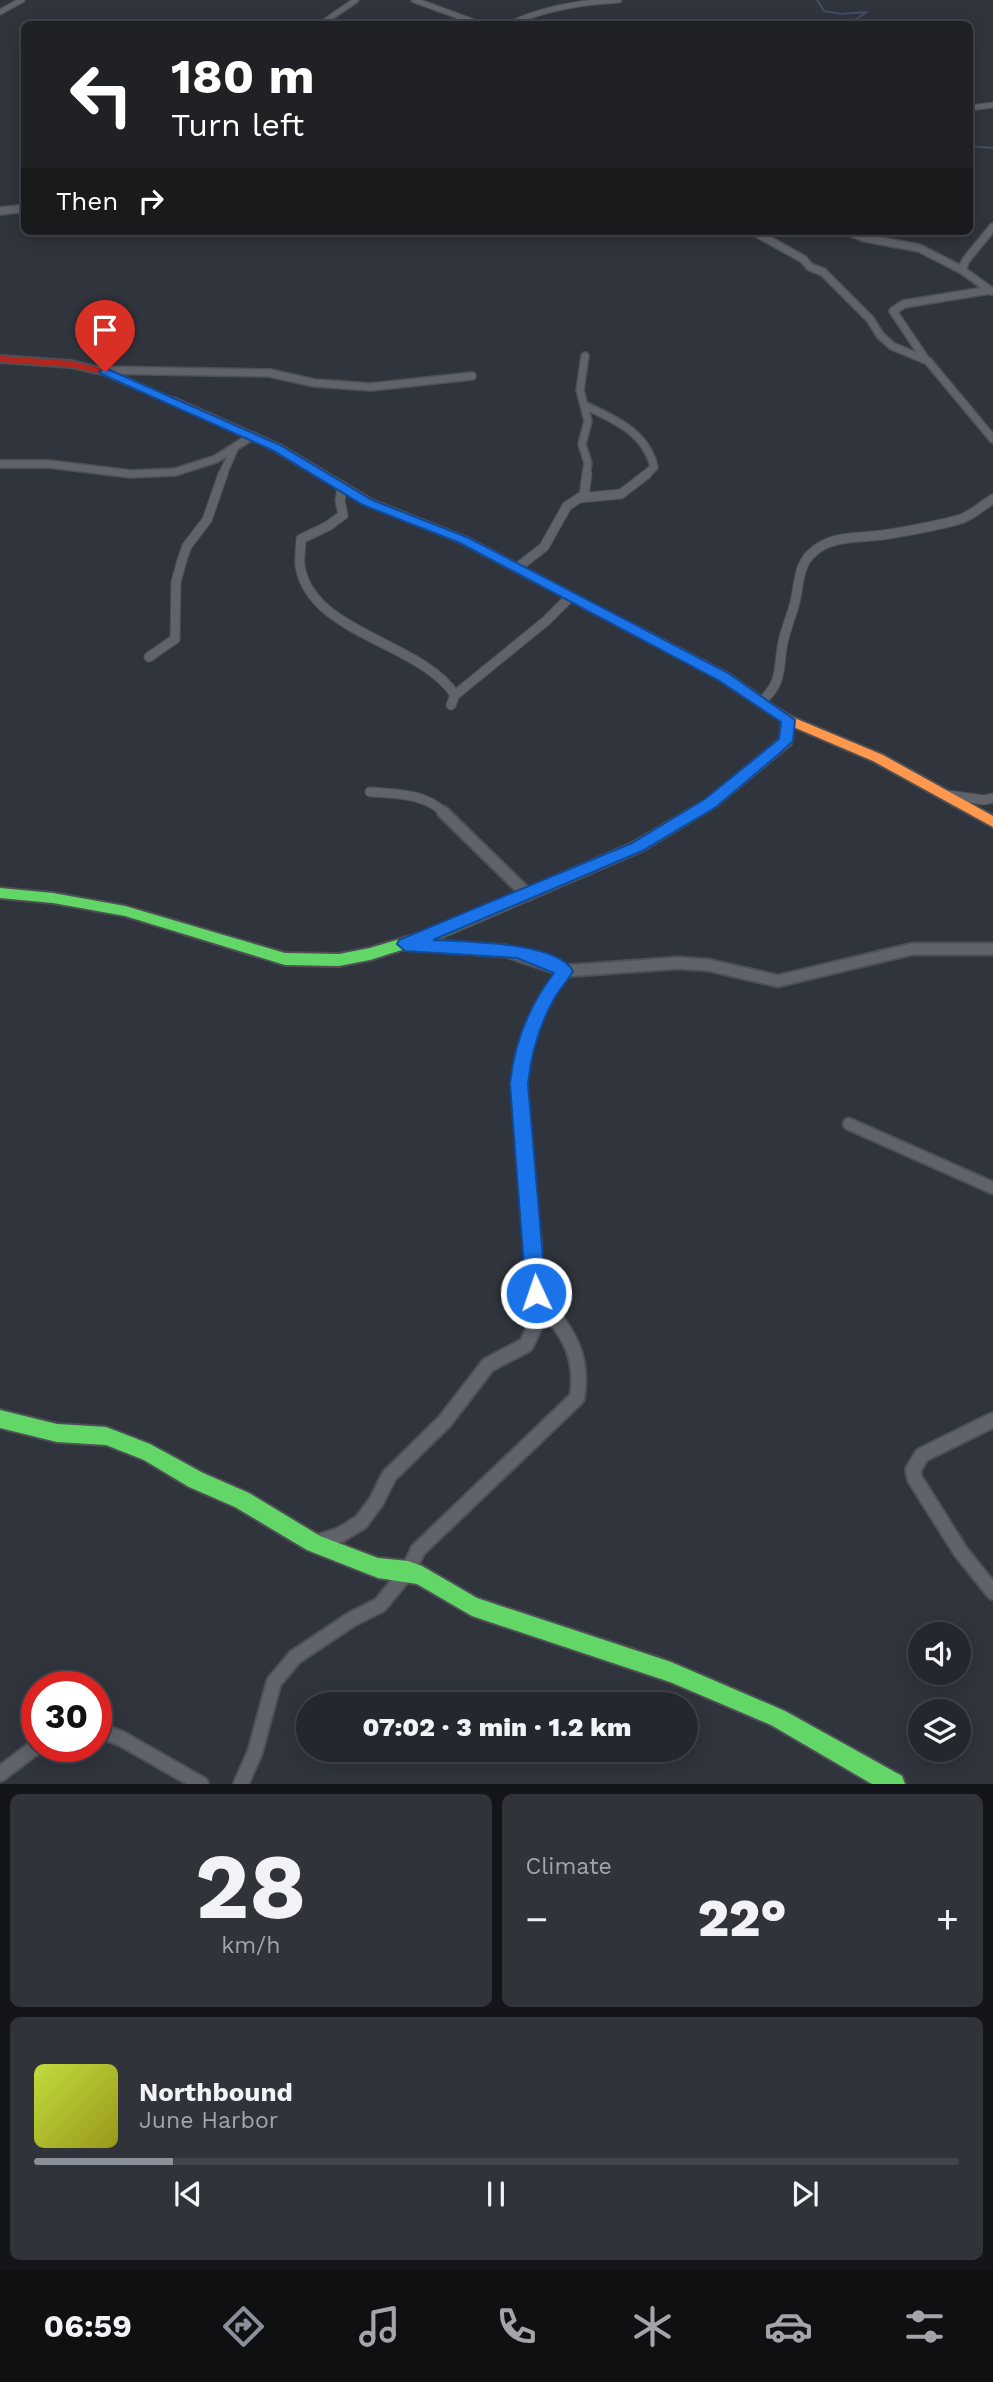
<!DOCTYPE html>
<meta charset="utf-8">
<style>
:root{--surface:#24272d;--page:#303339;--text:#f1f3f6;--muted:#a3a5aa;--line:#414449;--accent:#8b8f99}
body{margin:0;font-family:"Work Sans",sans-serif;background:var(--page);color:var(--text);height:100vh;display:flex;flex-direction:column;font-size:26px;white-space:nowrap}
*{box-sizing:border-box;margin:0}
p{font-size:23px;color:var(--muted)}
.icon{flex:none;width:38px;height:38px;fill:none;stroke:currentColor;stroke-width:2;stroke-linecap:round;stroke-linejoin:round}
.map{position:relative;height:1784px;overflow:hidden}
.side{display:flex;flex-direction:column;gap:10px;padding:10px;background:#141519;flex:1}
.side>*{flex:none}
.hud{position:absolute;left:21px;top:21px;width:952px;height:214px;border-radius:10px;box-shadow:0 4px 18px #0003,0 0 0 2px var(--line);background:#202124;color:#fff;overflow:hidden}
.controls{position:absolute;left:908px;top:1622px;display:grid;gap:14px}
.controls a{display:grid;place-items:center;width:63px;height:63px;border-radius:50%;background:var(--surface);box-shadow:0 4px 18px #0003,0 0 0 2px var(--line);font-size:35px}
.speed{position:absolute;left:21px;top:1671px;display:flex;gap:14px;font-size:35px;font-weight:700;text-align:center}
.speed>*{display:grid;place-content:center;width:91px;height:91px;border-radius:50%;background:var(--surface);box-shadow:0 4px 18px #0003,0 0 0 2px var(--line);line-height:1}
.speed .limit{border:10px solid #d22;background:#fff;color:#111}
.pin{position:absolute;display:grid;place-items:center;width:60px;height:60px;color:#fff;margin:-72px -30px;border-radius:50% 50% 50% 0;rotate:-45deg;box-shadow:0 0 7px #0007}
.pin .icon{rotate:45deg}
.me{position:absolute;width:77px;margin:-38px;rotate:357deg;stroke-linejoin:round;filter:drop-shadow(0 0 5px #0008)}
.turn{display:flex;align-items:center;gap:24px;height:147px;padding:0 35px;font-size:32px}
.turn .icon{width:91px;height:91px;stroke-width:2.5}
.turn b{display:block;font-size:49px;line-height:60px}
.then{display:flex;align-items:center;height:66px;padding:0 35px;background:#0003;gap:14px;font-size:26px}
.big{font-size:52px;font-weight:800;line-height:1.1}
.side .tile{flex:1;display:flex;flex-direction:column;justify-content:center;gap:10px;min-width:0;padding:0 24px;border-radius:10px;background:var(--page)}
.side .dial{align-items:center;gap:0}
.dial b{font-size:91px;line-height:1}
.song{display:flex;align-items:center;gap:21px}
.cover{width:84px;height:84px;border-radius:10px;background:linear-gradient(135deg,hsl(70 70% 55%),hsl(60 70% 35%))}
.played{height:7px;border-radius:4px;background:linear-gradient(90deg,var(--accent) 15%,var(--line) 15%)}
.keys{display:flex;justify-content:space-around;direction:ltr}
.heat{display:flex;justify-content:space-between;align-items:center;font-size:38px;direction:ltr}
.side .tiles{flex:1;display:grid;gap:10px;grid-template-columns:1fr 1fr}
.tile:last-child{grid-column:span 2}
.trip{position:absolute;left:296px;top:1692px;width:402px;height:70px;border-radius:35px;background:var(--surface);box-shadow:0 4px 18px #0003,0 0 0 2px var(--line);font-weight:800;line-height:70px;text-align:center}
.dock{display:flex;height:112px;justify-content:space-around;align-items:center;background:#0e1012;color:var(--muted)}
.dock .icon{width:49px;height:49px}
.dock .current{color:var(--accent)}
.dock b{font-size:32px;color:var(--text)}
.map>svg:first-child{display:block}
</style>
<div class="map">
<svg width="993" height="1784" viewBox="0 0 993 1784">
<rect width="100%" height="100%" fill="#30343c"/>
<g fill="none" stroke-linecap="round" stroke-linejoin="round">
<path stroke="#434d65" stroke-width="2" d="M817 0 824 11 841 14 867 12 848 24
M970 146 993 148"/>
<defs>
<path id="street-far4" d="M414 0 480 24
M0 12 22 0
M321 24 356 0
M510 24C544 8 582 2 619 0
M970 108 993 105
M5 210 24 208"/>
<path id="street-far3" d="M0 211 19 209
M753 231 803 259 810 267 823 272 870 319 880 335 892 346 928 361 993 439
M847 231 865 238 919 248 962 270
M991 291 962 270 966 260 993 227
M585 356 580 390 588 421 582 444 588 463 586 476
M926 360 893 311 904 304 990 290
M98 370 270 373 314 383 371 387 472 376
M584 405C614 419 646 432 654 467L645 476
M0 464H49L131 474 175 472 216 459 252 436
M222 476 234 449"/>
<path id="street-far2" d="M342 486 340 501 343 515 328 526 301 539C301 548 299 558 300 566 311 634 421 642 455 695L451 705
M579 498 621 494 647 474
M517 568 544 547 567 506 584 495 587 474
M149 657 175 639 176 582 183 557 187 546 207 520 223 474
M455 695 546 621 570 597
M762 701C785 680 777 665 784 638 787 626 792 614 795 602 799 586 798 565 812 553 831 535 859 538 883 535 908 531 937 526 961 519 972 515 983 505 993 499
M370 792C398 794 424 793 445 813
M947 795 984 800 993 798"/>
<path id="street-far1" d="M443 812 528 895
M405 944 506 951 565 971 549 993 531 1028 521 1057 519 1084 534 1241
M565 971 678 963 708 965 778 981 912 949H993
M849 1124 993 1188"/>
<path id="street" d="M993 1420 922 1455 913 1470 915 1479 961 1552 993 1592
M314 1543 340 1535 361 1522 376 1502 389 1476 445 1421 488 1365 526 1345 536 1324 534 1240
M96 1729 122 1739 201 1784
M0 1774 37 1746
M241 1784 255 1752 274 1682 295 1657 352 1619 380 1605 408 1571 418 1550 577 1398C585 1350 563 1329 536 1293"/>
<path id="fast" d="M168 398H174L280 445 372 500 468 538 642 630 636 634 632 633 460 542 364 504 272 449 168 402Z
M788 716 794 720 791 744 716 806 642 851 443 937 370 960 339 966 285 965 125 916 53 903 0 898V888L53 893 125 906 285 953 339 954 370 948 433 929 632 843 706 800 780 739 782 720Z
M0 1410 57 1424 106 1427 150 1444 203 1473 249 1493 320 1536 378 1558 408 1561 422 1566 477 1598 671 1662 785 1711 902 1776 905 1784H872L771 1725 670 1682 472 1616 417 1584 378 1578 307 1550 235 1507 189 1487 144 1460 106 1445 57 1442 0 1428Z"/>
<path id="slow" d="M775 707 792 717 883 755 993 816V827L873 761 784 723 769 711Z"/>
<path id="jam" d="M0 356 71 361 108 370 176 400 168 402 102 374 71 367 0 362Z
M636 626 727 673 781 711 779 714H771L719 679 632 633 630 630Z"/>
</defs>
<use href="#street-far4" stroke="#4e5056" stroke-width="7"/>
<use href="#street-far3" stroke="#4e5056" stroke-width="10"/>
<use href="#street-far2" stroke="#4e5056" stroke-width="11"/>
<use href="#street-far1" stroke="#4e5056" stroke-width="15"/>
<use href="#street" stroke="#4e5056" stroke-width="18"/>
<use href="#fast" stroke="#4e5056" stroke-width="4"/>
<use href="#slow" stroke="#4e5056" stroke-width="4"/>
<use href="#jam" stroke="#4e5056" stroke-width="4"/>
<use href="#street-far4" stroke="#60636a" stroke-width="5"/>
<use href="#street-far3" stroke="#60636a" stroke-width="7"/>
<use href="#street-far2" stroke="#60636a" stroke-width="9"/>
<use href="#street-far1" stroke="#60636a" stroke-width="11"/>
<use href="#street" stroke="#60636a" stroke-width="14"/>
<use href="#fast" fill="#63d668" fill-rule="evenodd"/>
<use href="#slow" fill="#ff974d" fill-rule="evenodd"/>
<use href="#jam" fill="#b3261e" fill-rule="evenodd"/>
</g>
<path fill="#1a73e8" stroke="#114b97" stroke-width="2" d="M105 368 280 445 372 500 469 538 728 673 795 720 793 741 779 754 716 807 642 851 433 940C464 942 556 941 573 971 568 981 559 989 554 999 539 1026 531 1053 528 1084L546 1293 543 1299 536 1302 529 1299 526 1293 510 1084C514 1043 529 1006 554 973L517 958 405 951 397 944 399 940 632 843 705 799 779 739 781 722 718 680 460 543 363 505 272 450 101 374 99 372Z"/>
</svg>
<div class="controls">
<a><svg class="icon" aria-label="sound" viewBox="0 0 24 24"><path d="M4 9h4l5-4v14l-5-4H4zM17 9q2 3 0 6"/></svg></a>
<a><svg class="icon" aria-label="layers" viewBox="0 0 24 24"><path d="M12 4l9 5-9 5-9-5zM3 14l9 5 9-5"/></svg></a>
</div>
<div class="speed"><div class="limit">30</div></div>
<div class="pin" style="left:105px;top:372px;background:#d93025"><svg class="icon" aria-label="arrive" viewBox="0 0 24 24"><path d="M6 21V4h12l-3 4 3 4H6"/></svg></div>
<svg class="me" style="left:536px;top:1293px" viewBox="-20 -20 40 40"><circle r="17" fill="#1a73e8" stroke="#fff" stroke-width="3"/><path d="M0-11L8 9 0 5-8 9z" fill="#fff"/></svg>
<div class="trip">07:02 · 3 min · 1.2 km</div>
<div class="hud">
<div class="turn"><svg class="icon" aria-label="left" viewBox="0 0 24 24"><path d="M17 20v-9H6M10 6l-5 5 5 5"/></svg><div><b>180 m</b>Turn left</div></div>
<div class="then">Then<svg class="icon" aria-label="right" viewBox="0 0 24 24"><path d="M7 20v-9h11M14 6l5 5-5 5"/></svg></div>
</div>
</div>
<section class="side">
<div class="tiles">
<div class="tile dial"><b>28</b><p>km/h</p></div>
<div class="tile"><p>Climate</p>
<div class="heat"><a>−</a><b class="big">22°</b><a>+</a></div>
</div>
<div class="tile">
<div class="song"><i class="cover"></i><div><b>Northbound</b><p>June Harbor</p></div></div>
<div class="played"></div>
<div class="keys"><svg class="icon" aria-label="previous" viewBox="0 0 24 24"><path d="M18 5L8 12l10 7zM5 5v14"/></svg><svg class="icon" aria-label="pause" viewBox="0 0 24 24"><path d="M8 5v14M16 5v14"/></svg><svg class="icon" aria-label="next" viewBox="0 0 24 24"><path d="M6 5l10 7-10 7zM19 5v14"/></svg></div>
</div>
</div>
</section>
<nav class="dock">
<b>06:59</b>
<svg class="icon current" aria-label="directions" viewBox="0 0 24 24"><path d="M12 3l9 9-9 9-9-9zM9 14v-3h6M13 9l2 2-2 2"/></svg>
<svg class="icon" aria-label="music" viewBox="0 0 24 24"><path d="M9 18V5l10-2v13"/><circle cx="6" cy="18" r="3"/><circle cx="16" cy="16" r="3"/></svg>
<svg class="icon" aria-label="phone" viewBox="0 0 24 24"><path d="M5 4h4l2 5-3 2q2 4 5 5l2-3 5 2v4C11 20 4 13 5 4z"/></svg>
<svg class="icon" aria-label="climate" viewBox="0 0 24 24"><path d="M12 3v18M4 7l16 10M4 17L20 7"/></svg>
<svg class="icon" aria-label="car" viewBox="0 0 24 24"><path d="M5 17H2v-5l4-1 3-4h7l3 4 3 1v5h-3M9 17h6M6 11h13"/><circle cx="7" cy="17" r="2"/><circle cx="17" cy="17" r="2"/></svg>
<svg class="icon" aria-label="filters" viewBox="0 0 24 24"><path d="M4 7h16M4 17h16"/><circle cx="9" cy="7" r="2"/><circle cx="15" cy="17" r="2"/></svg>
</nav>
